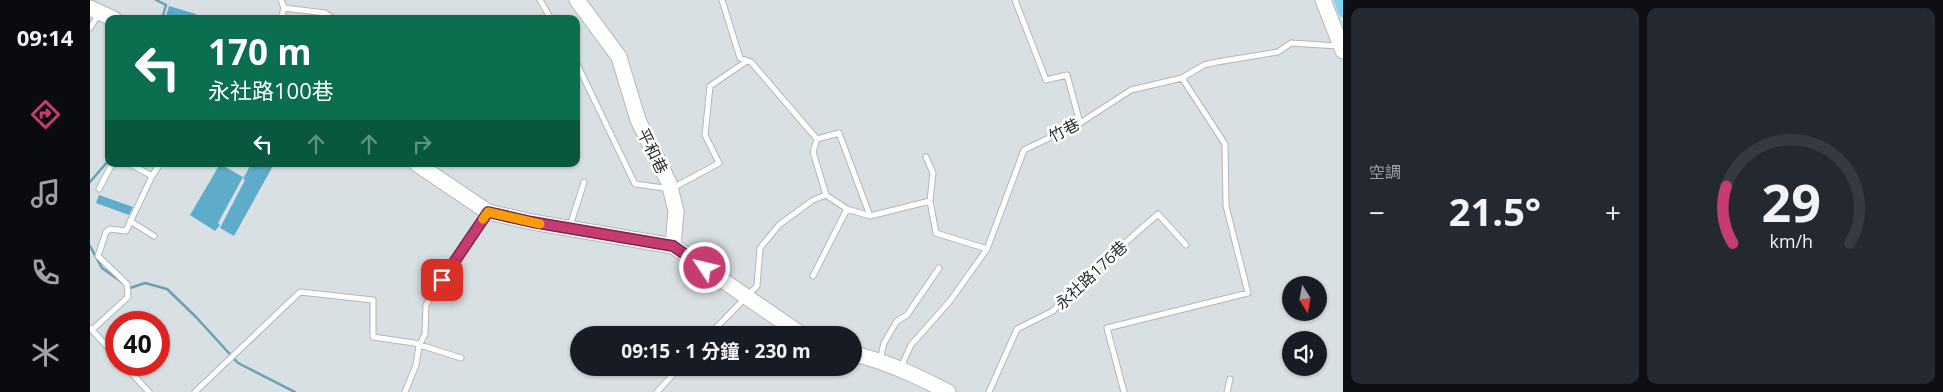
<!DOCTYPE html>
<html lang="zh-TW">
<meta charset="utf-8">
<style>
:root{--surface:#171b24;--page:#242831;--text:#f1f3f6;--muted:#9ea1a6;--line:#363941;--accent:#c53b72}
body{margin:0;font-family:"Open Sans","Noto Sans TC",sans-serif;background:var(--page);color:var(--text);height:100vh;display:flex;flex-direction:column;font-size:19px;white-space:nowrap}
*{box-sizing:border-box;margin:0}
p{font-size:16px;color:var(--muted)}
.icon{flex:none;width:28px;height:28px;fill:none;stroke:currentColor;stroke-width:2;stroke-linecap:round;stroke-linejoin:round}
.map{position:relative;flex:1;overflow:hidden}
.drawer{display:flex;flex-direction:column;gap:8px;padding:8px;background:#0d0f14;width:600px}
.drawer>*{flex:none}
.top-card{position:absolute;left:15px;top:15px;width:475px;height:152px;border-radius:10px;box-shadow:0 1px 4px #0004;background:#0b6e4f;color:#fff;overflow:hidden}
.needle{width:32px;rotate:169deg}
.fabs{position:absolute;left:1192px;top:276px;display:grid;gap:10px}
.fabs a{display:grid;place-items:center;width:45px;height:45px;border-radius:50%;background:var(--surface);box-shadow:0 1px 4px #0004;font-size:25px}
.speed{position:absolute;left:15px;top:311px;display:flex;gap:10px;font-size:25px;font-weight:700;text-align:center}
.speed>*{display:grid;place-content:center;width:65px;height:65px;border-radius:50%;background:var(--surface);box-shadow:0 1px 4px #0004;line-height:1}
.speed .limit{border:8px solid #d22;background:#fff;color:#111}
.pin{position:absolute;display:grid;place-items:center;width:42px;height:42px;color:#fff;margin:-21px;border-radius:10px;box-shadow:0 2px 8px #0006}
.me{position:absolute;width:55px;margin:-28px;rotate:305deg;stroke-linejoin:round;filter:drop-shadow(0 0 4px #0008)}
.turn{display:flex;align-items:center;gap:18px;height:105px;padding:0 20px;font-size:22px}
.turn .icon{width:65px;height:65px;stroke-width:2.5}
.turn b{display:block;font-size:35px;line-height:42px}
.lanes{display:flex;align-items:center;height:48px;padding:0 20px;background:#0003;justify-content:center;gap:25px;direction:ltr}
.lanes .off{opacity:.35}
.big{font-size:38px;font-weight:700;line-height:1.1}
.drawer .widget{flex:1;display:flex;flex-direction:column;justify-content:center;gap:8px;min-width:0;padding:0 18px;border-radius:10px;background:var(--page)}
.drawer .dial{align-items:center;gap:0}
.dial svg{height:130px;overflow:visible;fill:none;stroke:var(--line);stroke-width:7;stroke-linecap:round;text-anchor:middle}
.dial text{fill:var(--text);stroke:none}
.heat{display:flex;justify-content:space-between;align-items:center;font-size:28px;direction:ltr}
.drawer .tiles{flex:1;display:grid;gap:8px;grid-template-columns:repeat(2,1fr)}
.trip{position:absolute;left:480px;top:326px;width:292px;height:50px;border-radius:25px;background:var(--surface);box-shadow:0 1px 4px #0004;font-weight:700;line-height:50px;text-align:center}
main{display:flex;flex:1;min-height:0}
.menu{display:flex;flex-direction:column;width:90px;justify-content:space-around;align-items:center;background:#090b0e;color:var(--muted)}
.menu .icon{width:35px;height:35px}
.menu .active{color:var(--accent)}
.menu b{font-size:22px;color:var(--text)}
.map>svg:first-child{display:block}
</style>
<main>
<nav class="menu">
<b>09:14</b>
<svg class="icon active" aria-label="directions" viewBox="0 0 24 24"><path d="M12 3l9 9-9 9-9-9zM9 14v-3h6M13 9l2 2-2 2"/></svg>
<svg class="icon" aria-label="music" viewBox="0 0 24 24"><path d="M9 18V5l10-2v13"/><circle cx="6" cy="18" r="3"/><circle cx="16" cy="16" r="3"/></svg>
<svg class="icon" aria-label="phone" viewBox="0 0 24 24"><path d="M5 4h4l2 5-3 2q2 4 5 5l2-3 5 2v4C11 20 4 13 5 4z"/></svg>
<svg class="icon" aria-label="climate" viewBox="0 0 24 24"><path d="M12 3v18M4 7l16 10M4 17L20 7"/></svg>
</nav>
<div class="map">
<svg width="1253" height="392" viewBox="0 0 1253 392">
<rect width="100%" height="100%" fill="#d9e0e3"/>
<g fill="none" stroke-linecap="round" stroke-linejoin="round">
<path stroke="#69a0b6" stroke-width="2.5" d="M66 0 76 5 72 19
M0 182 19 160
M0 246 12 268 33 283
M38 287 40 288 55 283 77 289 105 316 148 363 205 392"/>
<path stroke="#84d2f1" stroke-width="10" d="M1249 0 1253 12"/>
</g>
<path fill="#5eacca" d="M79 6 106 14 105 19H75Z
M130 164 153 177 128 223 130 225 125 231 100 215Z
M161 164H184L144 236 130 228 155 180 153 179Z
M9 195 43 207 39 215 6 203Z"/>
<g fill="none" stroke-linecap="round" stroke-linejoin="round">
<defs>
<path id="lane" d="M450 0 461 19
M632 0 650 58 661 62 727 139 749 133 780 216 840 201 846 233 897 249
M925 0 956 80 977 75 990 123
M194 8 235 13 244 19
M191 19 194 8 191 0
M0 28 9 14
M486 62 545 184 581 189 629 163 615 135 620 86 657 61
M836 157 843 173 840 201
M40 164 62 176
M9 189 22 164
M736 195 757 209 780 216
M40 221 64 236
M480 226 494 182
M723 276 757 209
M0 328 26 356
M2 330 38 297 37 284 8 256 16 232 20 229 36 231 62 176 70 164
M619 335 667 286 670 248 689 225 723 200 736 195 723 152 727 139
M790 360 794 343 807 321 817 315 849 268
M34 365 59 392
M811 367 821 345 860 301 897 249 934 150 990 123 1041 90 1092 78 1114 65 1127 62 1188 52 1201 43 1248 46
M105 392 210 292 283 300V337L324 343 371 358
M315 392 326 365 329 346 335 334 336 305 398 213
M567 392 589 368
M899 392 927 329 963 311 989 283 1068 214 1096 245
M1034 392 1017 328 1158 293 1136 206 1135 144 1092 78
M1137 392 1140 379"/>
<path id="secondary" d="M487 0 529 57 548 120 579 183 586 211 583 246
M1233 0 1253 51
M0 8 24 19
M327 164 398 212 442 222 583 246 712 335
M764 354C798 362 827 376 858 392"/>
</defs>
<use href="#lane" stroke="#b0b7ba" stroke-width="7"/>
<use href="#secondary" stroke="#b0b7ba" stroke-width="17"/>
<use href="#lane" stroke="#fff" stroke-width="5"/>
<use href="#secondary" stroke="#fff" stroke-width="15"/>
</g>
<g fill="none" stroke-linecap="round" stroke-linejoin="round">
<defs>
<path id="route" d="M352 280 398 212 442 222 583 246 615 268"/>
</defs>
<use href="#route" stroke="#80264a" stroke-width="12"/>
<use href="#route" stroke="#c53b72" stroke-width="9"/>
<path stroke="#f59e0b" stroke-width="9" d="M393 219 398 212 450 224"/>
</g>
<g text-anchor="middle" stroke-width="5" stroke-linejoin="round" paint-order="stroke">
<g font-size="16" fill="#292c2e" stroke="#fff">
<text transform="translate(974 130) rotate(-27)" y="6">竹巷</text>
<text transform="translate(563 151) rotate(64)" y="6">平和巷</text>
<text transform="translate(1001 275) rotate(-43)" y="6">永社路176巷</text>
</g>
</g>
</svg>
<div class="fabs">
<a><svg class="needle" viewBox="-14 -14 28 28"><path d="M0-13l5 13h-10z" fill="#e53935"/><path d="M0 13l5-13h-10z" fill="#9ea1a6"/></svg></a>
<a><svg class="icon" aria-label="sound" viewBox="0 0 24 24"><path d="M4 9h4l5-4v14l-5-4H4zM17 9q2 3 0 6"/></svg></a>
</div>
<div class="speed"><div class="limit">40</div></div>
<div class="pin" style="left:352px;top:280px;background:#d93025"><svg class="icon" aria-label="arrive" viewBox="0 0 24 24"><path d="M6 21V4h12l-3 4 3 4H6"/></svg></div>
<svg class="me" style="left:615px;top:268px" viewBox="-20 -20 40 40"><circle r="17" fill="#c53b72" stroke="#fff" stroke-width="3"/><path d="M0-11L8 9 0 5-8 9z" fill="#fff"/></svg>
<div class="trip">09:15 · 1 分鐘 · 230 m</div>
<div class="top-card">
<div class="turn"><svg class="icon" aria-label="left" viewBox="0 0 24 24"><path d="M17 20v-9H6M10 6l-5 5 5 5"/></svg><div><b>170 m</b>永社路100巷</div></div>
<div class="lanes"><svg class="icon" aria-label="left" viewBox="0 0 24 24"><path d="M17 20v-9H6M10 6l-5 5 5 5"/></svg><svg class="icon off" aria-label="ahead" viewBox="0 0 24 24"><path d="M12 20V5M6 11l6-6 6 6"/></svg><svg class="icon off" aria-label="ahead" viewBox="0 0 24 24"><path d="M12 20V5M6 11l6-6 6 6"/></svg><svg class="icon off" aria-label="right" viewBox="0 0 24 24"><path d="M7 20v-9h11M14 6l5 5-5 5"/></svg></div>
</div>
</div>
<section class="drawer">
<div class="tiles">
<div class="widget"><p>空調</p>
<div class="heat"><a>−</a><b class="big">21.5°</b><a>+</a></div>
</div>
<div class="widget dial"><svg viewBox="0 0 100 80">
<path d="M14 69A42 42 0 1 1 86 69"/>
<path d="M14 69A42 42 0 0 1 10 34" stroke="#c53b72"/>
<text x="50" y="56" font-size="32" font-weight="700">29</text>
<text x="50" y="72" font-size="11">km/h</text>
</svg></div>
</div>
</section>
</main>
